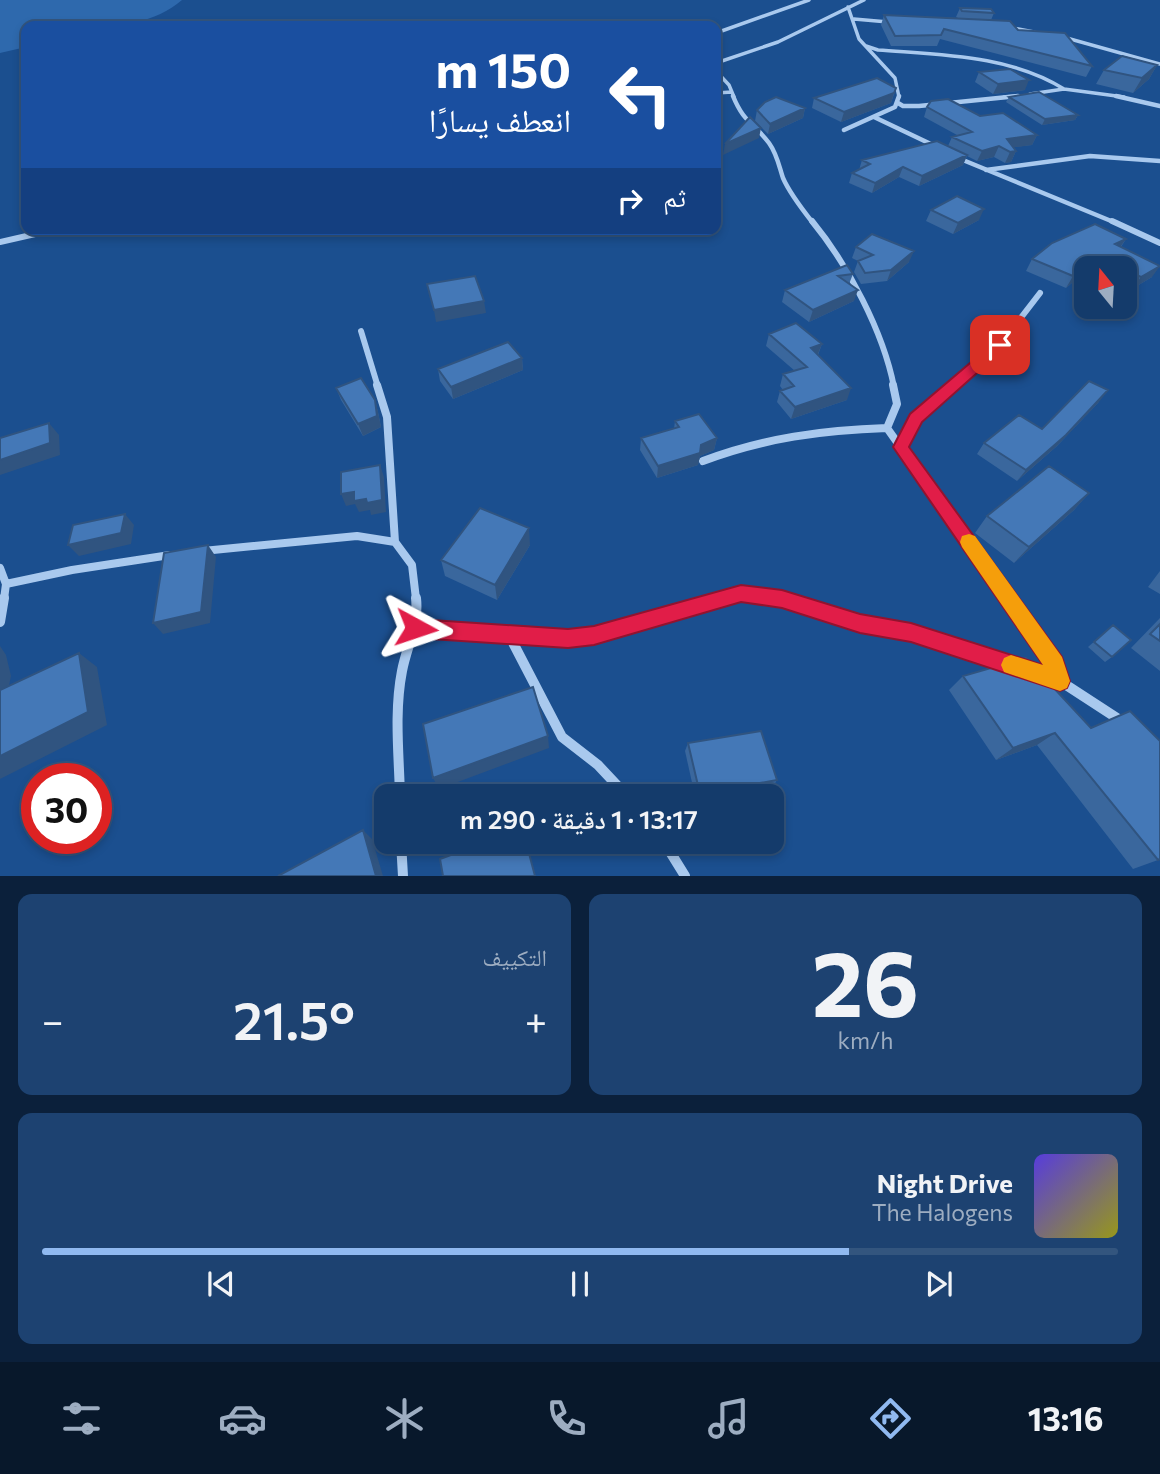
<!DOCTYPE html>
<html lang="ar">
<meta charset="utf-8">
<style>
:root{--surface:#143b6b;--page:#1d4271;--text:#f1f3f6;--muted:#9dadc1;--line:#33557e;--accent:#90b9f0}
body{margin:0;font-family:Commissioner,"Noto Naskh Arabic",sans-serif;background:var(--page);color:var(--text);direction:rtl;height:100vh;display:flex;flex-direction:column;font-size:26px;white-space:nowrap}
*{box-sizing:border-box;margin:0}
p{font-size:23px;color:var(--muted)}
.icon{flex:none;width:38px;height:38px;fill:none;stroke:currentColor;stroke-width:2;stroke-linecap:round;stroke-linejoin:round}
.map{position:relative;height:876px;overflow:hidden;direction:ltr}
.drawer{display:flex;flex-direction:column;gap:18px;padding:18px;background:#0b203b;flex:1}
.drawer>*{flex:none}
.hud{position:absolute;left:21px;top:21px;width:700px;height:214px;border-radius:14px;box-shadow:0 4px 10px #0003,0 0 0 2px var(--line);direction:rtl;background:#1a4fa0;color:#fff;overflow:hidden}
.needle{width:46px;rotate:342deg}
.buttons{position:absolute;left:1074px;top:256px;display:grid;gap:14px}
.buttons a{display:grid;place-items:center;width:63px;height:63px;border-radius:14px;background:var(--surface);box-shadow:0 4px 10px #0003,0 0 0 2px var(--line);font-size:35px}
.speed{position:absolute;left:21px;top:763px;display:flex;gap:14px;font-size:35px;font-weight:700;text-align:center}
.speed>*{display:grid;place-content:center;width:91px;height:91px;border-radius:50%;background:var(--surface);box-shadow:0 4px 10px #0003,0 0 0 2px var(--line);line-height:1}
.speed .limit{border:10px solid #d22;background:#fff;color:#111}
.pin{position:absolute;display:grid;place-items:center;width:60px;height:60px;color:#fff;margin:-30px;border-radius:14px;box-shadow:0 4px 10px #0006}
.me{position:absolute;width:77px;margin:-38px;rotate:95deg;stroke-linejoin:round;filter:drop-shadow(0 0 5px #0008)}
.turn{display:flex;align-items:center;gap:24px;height:147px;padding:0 35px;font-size:32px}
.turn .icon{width:91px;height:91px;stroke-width:2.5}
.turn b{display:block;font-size:49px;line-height:60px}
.then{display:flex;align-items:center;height:66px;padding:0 35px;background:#0003;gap:14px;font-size:26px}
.big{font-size:52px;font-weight:600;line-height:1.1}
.drawer .card{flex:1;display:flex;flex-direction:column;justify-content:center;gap:10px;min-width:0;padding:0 24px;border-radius:14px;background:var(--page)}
.drawer .dial{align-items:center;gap:0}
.dial b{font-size:91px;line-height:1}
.song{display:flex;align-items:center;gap:21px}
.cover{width:84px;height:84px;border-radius:10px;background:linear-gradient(135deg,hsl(250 70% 55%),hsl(60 70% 35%))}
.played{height:7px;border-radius:4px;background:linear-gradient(90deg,var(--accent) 75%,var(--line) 75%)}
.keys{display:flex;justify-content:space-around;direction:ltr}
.heat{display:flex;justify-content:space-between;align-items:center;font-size:38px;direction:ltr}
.drawer .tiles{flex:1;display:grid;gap:18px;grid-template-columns:1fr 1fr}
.card:last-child{grid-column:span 2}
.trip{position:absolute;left:374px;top:784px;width:410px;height:70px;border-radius:14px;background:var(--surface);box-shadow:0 4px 10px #0003,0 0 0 2px var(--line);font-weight:600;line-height:70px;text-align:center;direction:rtl}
.tab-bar{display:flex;height:112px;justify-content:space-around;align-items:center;background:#08182b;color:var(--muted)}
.tab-bar .icon{width:49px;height:49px}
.tab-bar .selected{color:var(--accent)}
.tab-bar b{font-size:32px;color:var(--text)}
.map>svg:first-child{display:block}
</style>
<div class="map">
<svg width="1160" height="876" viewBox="0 0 1160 876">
<rect width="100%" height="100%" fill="#1b4f8f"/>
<path fill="#2e69ad" d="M0 0H182C142 35 77 26 26 26V47L0 53Z"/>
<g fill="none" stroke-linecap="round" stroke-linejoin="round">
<path stroke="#a9c9ee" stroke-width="3.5" d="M848 7 859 39 895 78 899 97
M854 19 888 22
M1008 27 1034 32
M716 33 809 0
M1063 37 1160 64
M866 46 878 50C940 55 1010 55 1064 89L1030 94
M716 63 778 42 864 0
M716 71 729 85 734 97
M1064 89 1124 97
M716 93 732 92
M1004 97 1018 96"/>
<path stroke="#a9c9ee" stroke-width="4.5" d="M733 96C744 123 753 122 769 143 777 154 779 166 783 178 790 194 802 209 813 223
M1116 96 1160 106
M898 103 903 106H919L1018 96
M874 117 935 146
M844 130 895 107 899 96
M958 158 1116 223
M986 170 1090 156 1160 161"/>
<path stroke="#a9c9ee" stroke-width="6" d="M812 221C848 265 883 331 894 387
M1112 221 1160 243
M0 242 57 229
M361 331 378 387
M952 387 1000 345 1040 293"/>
<path stroke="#a9c9ee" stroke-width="8" d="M377 385 387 417 395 542
M893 385 897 404 887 428 1008 599
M901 447 916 418 954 385
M703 461C764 438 823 430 887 428
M203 551 357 536 395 542 412 565 416 599
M0 568 6 584 72 570 170 555
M4 599 6 584
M722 599 741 594 783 599"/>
<path stroke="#a9c9ee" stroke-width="10" d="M771 598 860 623 911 633 1015 666
M1007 598 1054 664 1060 681 1123 722
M0 622 4 598
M416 628 568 638 594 636 728 598
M509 635 562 737 598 765 627 796
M1033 672 1060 681
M400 796C399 755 394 712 402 671 407 645 419 625 416 598
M401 842 403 876
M664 842 685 876"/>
</g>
<path fill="#3a679d" d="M960 8 994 13 991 20 1018 30 1092 66 1086 77 940 39 937 46H891L881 25 884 15 958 18 956 17Z
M1157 65 1149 79 1133 93 1096 84 1104 70Z
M979 72 1025 90 993 94 975 82Z
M896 88 891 103 841 122 812 108 814 98Z
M1009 97 1078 115 1075 120 1042 125 1006 102Z
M927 107 980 116 1037 135 1032 145 1013 147 1016 151 1011 162 1005 163 994 157 977 161 967 156 963 165 919 186 899 177 872 193 849 183 852 173 859 170 862 160 948 146 952 137 957 135 924 117Z
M805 108 803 118 768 134 755 121 757 110Z
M931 210 979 220 953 234 926 221Z
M1126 239 1121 247 1152 277 1132 289 1125 286V268H1087V270L1066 288 1026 271 1032 259Z
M856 247 909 262 887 281 861 284 854 272 858 261 852 258Z
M853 274 849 284 854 301 809 322 782 302 785 290 811 279Z
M769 334 822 344 818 355 847 400 791 419 777 402 780 391 783 390 780 386 783 374 795 371 766 346Z
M522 358 523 370 453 399 440 381 438 369Z
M336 388 375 400 378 412 381 427 363 436 341 400Z
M1099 402 1057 446 1017 481 977 454 984 443 1042 429Z
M675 421 717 438 714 450 700 456 698 465 657 478 640 450 641 438 674 429Z
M1089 493 1074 510 1014 563 975 533 987 516Z
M530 545 497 600 445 576 441 560Z
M1160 571V594L1148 587Z
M1160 618V671L1131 648Z
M1113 625 1112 657 1105 662 1088 647Z
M963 676 1091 728 1158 860 1133 869 1037 745 996 760 949 690Z
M688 743 777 780 772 788 723 796H695L685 751Z"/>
<path fill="#305480" d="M1157 65 1149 79 1133 93 1142 78Z
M1029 80 1025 90 993 94 998 84Z
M894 93 891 103 841 122 844 112Z
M805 108 803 118 768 134 770 124Z
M1078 115 1075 120 1042 125 1045 119Z
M761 128 759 138 723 155 725 144Z
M1037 135 1032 145 1002 149 1007 139Z
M999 146 994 157 977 161 982 151Z
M1016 151 1011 162 1005 163 1010 152Z
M967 155 963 165 919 186 922 176Z
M903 167 899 177 872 193 875 183Z
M984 209 979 220 953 234 958 223Z
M1126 239 1118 250 1115 244Z
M914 251 909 262 887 281 891 270Z
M1096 256 1089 268H1087V270L1066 288 1073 276Z
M1160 266 1152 277 1132 289 1141 277Z
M858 290 854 301 809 322 813 310Z
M484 301 486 313 436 322 434 310Z
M822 344 817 356 811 348Z
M522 358 523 370 453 399 451 387Z
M851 388 847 400 791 419 795 407Z
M1108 390 1099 402 1057 446 1017 481 1026 470Z
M375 400 378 412 381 427 363 436 358 424Z
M49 423 59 435 60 455 0 475V460Z
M717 438 714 450 700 456 698 465 657 478 658 466 701 445Z
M380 465 384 477 386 512 371 515 370 510 359 512 355 504 346 506 341 494 354 492 366 499Z
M1089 493 1074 510 1014 563 1029 547Z
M125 514 134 525 131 544 79 556 68 545Z
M529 528 530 545 497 600 495 585Z
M208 545 216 557 210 623 163 634 153 623Z
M0 646 6 655 11 676 7 695 0 697Z
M79 653 97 667 107 725 0 779V756Z
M1055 733 1037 745 996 760 1013 748Z
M548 736 549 748 439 789 433 778Z
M363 830 372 839 383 876H376Z"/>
<path fill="#4478b7" stroke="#305480" stroke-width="2" d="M960 8 991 9 994 13 962 11Z
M884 15 1010 21 1018 30 1065 33 1092 66 944 29 941 35 895 36Z
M1122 56 1157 65 1142 78 1104 70Z
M1010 69 1029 80 998 84 979 72Z
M877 78 896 88 894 93 844 112 814 98Z
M1039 92 1078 115 1045 119 1009 97Z
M776 97 805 108 770 124 757 110 765 102Z
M948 99 980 116 1003 113 1037 135 1007 139 1016 151 1010 152 999 146 982 151 952 137 972 132 927 107 931 101Z
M750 117 761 128 725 144Z
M937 141 967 155 922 176 903 167 875 183 852 173 870 164 862 160Z
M957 196 984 209 958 223 931 210Z
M1095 224 1126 239 1115 244 1160 266 1141 277 1125 270V268H1121L1096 256 1073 276 1032 259 1052 243Z
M872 234 914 251 891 270 865 273 858 261 873 255 856 247Z
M847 265 853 274 838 276 858 290 813 310 785 290Z
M475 276 484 301 434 310 427 284Z
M796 323 822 344 811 348 851 388 795 407 780 391 794 386 783 374 807 367 769 334Z
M508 342 522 358 451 387 438 369Z
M361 378 375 400 377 416 358 424 336 388Z
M1089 381 1108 390 1066 435 1026 470 984 443 1019 415 1042 429Z
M699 414 717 438 701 445 700 453 658 466 641 438 679 427 675 421Z
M49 423 50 443 0 460V438Z
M380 465 382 500 367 503 366 499 354 501V492L341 494V472Z
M1049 466 1089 493 1029 547 987 516Z
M480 508 529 528 495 585 441 560Z
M125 514 121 533 68 545 73 525Z
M208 545 201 612 153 623 164 553Z
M1160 624V641L1150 634Z
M1113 625 1131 640 1112 657 1094 642Z
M79 653 88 712 0 756V690Z
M1026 658 1091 728 1130 711 1160 741V859L1158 860 1055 733 1013 748 963 676Z
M533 687 548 736 433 778 423 724Z
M761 731 777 780 700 794 688 743Z
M363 830 376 876H278Z
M486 842H526L535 876H443L440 859Z"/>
<path fill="#e11d48" stroke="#92132f" stroke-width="2" d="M1000 340 1007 345 1005 348 922 422 909 447 1062 657 1070 681 1067 688 1060 691 911 642 860 633 782 608 741 602 594 645 568 648 416 638 409 635 406 628 409 622 416 619 568 629 594 626 741 585 782 590 860 614 911 623 1043 665 893 447 910 414 996 341Z"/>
<path fill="#f59e0b" d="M969 534 975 536 1062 657 1070 681 1067 688 1060 691 1004 672 1001 665 1004 658 1011 655 1043 665 962 547 960 542 962 536Z"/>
</svg>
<div class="buttons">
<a><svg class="needle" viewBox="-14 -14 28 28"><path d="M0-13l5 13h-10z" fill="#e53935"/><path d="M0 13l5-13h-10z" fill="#9dadc1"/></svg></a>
</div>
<div class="speed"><div class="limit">30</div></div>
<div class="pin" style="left:1000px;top:345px;background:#d93025"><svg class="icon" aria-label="arrive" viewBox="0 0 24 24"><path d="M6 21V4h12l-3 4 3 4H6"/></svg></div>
<svg class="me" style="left:416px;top:628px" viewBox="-20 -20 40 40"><path d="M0-17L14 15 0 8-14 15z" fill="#e11d48" stroke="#fff" stroke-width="4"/></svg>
<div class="trip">13:17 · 1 دقيقة · 290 m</div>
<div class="hud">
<div class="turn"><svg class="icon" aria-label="left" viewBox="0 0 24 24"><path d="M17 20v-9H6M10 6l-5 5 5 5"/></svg><div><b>150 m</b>انعطف يسارًا</div></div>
<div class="then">ثم<svg class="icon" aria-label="right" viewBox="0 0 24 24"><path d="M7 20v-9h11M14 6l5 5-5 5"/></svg></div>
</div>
</div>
<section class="drawer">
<div class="tiles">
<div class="card dial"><b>26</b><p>km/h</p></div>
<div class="card"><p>التكييف</p>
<div class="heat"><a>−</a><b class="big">21.5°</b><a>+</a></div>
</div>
<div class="card">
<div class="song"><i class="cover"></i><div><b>Night Drive</b><p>The Halogens</p></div></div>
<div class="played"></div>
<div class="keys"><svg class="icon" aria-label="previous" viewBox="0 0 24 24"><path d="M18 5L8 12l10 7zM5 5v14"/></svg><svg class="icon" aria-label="pause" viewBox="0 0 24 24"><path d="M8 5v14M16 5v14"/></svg><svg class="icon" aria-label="next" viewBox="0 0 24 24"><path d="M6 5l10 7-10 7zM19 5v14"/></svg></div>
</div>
</div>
</section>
<nav class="tab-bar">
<b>13:16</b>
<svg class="icon selected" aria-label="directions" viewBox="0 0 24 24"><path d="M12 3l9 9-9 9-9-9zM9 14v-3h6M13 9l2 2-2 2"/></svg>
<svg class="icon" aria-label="music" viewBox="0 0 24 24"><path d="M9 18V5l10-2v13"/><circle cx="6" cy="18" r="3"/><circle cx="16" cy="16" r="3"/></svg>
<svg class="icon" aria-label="phone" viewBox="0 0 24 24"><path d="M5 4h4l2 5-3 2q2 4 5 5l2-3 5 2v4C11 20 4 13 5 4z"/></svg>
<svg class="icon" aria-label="climate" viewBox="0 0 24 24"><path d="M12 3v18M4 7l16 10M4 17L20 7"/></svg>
<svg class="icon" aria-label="car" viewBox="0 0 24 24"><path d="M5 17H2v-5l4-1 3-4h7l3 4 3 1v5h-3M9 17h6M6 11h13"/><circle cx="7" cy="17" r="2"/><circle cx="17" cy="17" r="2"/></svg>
<svg class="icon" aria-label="filters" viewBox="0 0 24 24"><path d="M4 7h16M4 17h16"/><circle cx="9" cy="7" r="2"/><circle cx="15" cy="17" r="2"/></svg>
</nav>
